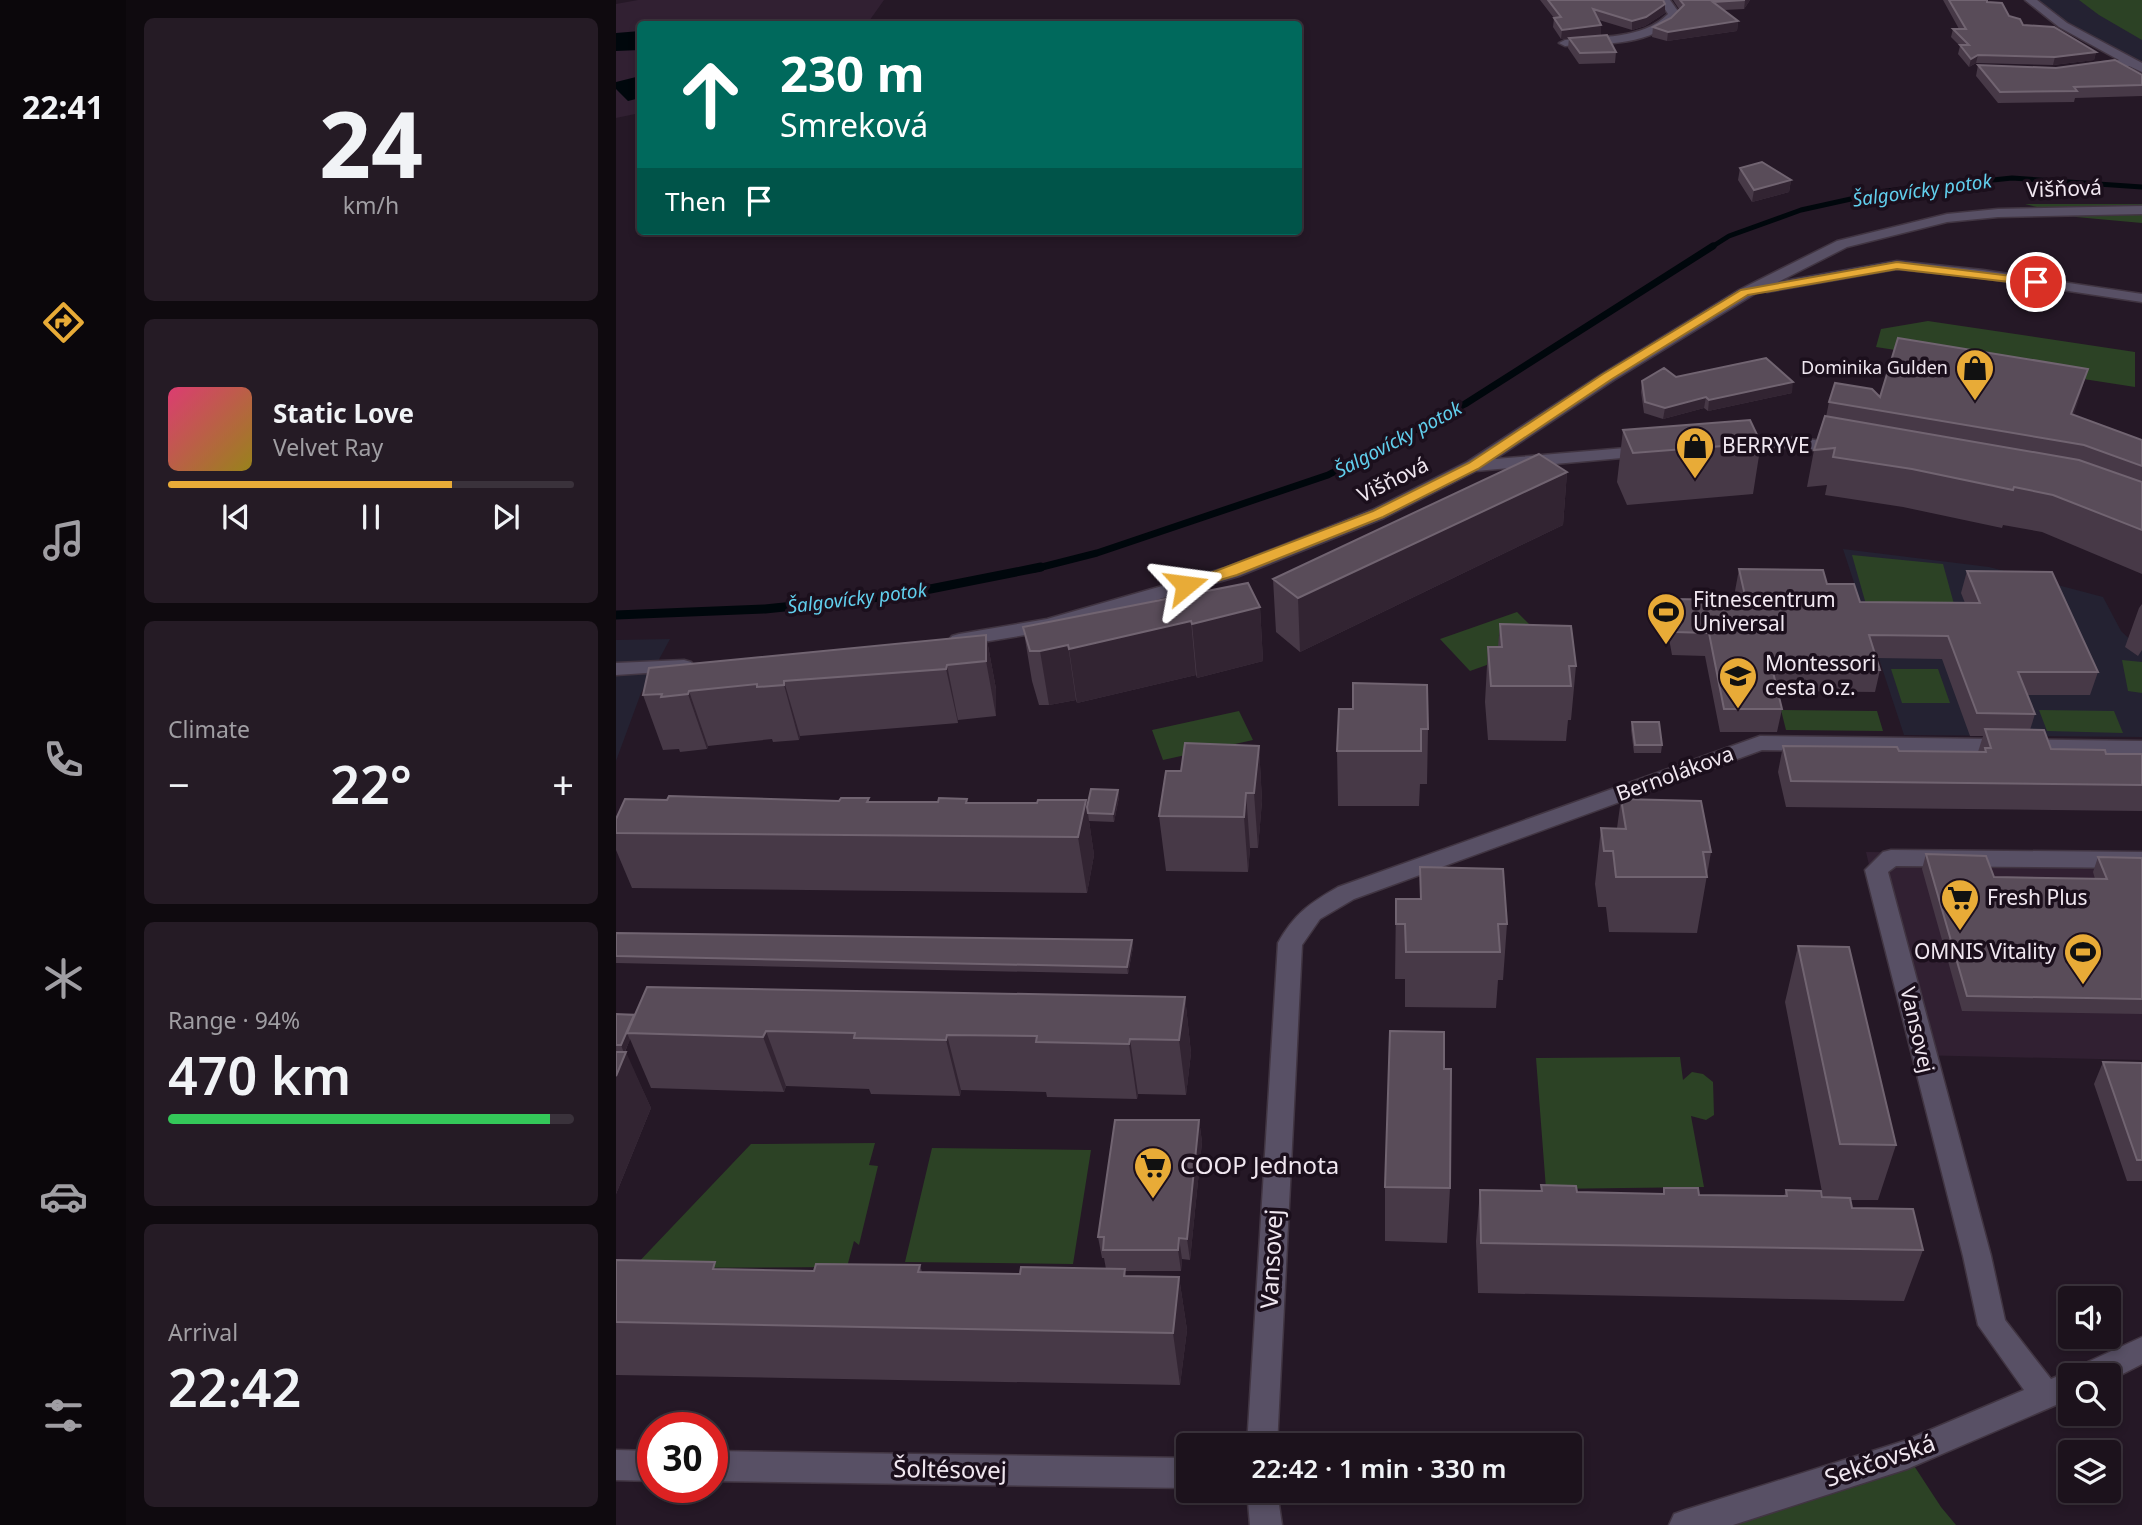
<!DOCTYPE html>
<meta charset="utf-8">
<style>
:root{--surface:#1c121c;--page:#251b25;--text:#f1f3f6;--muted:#a09ea3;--line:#3a323b;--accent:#e8ab37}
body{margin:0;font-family:"Noto Sans",sans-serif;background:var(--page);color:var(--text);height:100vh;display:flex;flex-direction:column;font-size:26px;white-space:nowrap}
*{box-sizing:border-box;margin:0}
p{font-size:23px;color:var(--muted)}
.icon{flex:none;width:38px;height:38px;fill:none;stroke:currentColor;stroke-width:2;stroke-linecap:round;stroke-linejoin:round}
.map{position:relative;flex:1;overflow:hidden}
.side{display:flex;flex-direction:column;gap:18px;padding:18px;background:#0f0a0f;width:490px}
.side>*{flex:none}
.banner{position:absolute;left:21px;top:21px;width:665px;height:214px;border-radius:7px;box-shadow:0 4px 10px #0003,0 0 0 2px var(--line);background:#00695c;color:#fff;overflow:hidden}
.controls{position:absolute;left:1442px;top:1286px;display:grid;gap:14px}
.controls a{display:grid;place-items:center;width:63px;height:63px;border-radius:7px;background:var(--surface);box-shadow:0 4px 10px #0003,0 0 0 2px var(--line);font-size:35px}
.speed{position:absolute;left:21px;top:1412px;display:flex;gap:14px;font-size:35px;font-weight:700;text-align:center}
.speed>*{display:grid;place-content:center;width:91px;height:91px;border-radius:50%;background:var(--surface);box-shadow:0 4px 10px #0003,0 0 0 2px var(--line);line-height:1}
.speed .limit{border:10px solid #d22;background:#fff;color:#111}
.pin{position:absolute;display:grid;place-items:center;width:60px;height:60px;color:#fff;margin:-30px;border:4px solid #fff;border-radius:50%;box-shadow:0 2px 7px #0007}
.me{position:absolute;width:77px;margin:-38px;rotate:74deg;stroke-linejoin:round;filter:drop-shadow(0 0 5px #0008)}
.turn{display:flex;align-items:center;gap:24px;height:147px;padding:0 28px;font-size:32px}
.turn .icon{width:91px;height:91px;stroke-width:2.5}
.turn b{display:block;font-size:49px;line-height:60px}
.then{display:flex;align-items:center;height:66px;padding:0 28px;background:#0003;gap:14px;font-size:26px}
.big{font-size:52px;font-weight:600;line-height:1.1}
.side .widget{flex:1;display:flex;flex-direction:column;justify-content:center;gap:10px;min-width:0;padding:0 24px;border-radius:10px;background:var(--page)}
.side .dial{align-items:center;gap:0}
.dial b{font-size:91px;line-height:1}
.song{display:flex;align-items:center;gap:21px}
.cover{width:84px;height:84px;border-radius:10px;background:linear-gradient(135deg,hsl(340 70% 55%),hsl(50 70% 35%))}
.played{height:7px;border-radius:4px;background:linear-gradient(90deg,var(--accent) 70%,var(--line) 70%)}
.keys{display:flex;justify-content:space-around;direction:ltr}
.heat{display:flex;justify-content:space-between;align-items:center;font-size:38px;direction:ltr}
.charge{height:10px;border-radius:5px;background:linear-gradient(90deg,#34c759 94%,var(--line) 0)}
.trip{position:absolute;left:560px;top:1433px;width:406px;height:70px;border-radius:7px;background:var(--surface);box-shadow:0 4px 10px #0003,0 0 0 2px var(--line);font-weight:600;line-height:70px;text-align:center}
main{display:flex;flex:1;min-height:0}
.menu{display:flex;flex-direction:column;width:126px;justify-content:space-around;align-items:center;background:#0b070b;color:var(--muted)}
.menu .icon{width:49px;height:49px}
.menu .on{color:var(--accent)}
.menu b{font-size:32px;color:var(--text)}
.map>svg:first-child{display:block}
</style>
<main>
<nav class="menu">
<b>22:41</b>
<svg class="icon on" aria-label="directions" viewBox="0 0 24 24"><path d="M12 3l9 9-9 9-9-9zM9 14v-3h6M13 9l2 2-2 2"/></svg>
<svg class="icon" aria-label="music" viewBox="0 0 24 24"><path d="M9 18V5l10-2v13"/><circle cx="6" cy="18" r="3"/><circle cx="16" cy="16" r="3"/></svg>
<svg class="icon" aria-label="phone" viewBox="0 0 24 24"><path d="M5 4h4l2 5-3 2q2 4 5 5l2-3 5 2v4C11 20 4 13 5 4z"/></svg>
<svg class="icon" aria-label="climate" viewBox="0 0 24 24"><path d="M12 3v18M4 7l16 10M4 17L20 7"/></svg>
<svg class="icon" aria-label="car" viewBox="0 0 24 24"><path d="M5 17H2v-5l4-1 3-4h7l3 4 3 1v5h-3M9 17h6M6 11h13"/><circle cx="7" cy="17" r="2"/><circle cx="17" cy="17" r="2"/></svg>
<svg class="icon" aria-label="filters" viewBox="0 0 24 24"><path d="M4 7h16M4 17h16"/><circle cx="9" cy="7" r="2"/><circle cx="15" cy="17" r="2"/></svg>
</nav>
<section class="side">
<div class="widget dial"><b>24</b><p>km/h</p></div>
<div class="widget">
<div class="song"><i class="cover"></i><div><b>Static Love</b><p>Velvet Ray</p></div></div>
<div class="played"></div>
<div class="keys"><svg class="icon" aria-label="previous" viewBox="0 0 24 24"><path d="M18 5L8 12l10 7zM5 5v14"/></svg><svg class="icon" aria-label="pause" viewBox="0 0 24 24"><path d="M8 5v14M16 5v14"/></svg><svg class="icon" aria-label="next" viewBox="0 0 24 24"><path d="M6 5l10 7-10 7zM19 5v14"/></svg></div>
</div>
<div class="widget"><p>Climate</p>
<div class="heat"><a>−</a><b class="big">22°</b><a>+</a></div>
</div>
<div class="widget"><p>Range · 94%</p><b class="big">470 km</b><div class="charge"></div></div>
<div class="widget"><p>Arrival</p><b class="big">22:42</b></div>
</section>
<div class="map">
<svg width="1526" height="1525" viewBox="0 0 1526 1525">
<rect width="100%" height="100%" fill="#251826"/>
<path fill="#312032" d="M22 0H268L251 24H24V113L0 118V4Z
M1250 852 1526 854V1060L1297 1055Z"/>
<path fill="#242232" d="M1414 0H1526V68L1513 62Z
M1227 549 1373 567 1487 597 1505 631 1526 651V737L1288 735Z
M54 639 25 693 0 761V640Z"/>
<path fill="#2c4225" d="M1463 0H1526V40L1483 15Z
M1409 204H1526V223L1460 217Z
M1312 321 1519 352V387L1260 347 1265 329Z
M1236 555 1327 564 1341 615H1253Z
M901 612 932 643 854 671 824 639Z
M1506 660 1526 662V693L1512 691Z
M1275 669H1322L1334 703H1286Z
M1165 710 1261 711 1267 731 1170 730Z
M1423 710 1498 711 1507 733 1431 731Z
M623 711 637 740 547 760 536 730Z
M1064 1057 1067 1080 1076 1072 1087 1074 1097 1082 1098 1115 1090 1120 1075 1116 1088 1187 930 1189 920 1058Z
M259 1143 253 1165 262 1166 243 1245 238 1241 231 1267 17 1268 135 1144Z
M316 1148 475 1150 457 1264 289 1262Z
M1291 1455 1325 1507 1340 1525H1096Z"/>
<path fill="#00070c" d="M24 31V50L0 51V33Z
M24 76V98L12 101 0 89V82Z"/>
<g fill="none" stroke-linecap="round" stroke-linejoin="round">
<path stroke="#00070c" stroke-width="5" d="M1094 248 1113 236 1185 210 1271 191 1396 178 1526 187"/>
<path stroke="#00070c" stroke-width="7" d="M418 569 481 553 712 475 849 404 1097 246"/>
<path stroke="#00070c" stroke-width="9" d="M0 615 149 609 284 595 425 567"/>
<defs>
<path id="minor" d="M1043 0H1054L1064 14C1037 47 988 43 949 46L943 43 949 40C984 36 1026 40 1052 14Z
M1409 0H1421L1451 23 1526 63V72L1513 66 1474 70V64L1503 60 1443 27Z
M1526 206V214L1382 217 1331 222 1231 247 1162 282 1281 261 1367 270 1526 294V302L1367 278 1281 269 1151 292 1145 290 998 380 879 459 1033 446 1041 451 1039 455 860 471 768 518 623 576 433 631 343 646 336 644 333 640 336 636 343 634 431 619 609 568 756 510 851 462 986 374 1123 290 1221 241 1331 214 1382 209Z
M1181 437 1228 445 1236 450 1228 455 1181 447 1118 451 1110 446 1118 441Z
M68 660 75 662 78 666 75 670 0 675V663Z
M1144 736 1526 741V755L1146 750 738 899 704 919 686 945 661 1446H631L662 943C678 914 694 903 722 887Z
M1275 850 1526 852V868L1280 866 1272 872 1375 1256 1389 1320 1435 1379 1454 1371 1460 1374 1463 1366 1526 1337V1364L1493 1381V1376H1454V1399L1291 1469 1117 1525H1053L1058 1514 1069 1510 1288 1441 1408 1390 1362 1325 1347 1256 1249 870 1267 852Z
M0 1450 37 1451V1481L0 1480Z
M96 1451 572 1458V1488L96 1481Z
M631 1491H661L666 1525H634Z"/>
</defs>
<use href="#minor" stroke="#413542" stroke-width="3"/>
<use href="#minor" fill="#585065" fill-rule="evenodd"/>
</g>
<path fill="#473947" d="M924 0H1047L1049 13 1029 26 1016 30 983 20 985 35 963 37 1000 52 999 63 963 64 952 48 953 38 945 39 937 27 938 18Z
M1057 0H1134L1128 9 1108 10 1122 21 1121 31 1051 41 1036 37 1037 27 1055 18 1063 9Z
M1327 0H1371V2L1407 25 1480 52 1478 60 1437 65 1360 63 1353 67 1342 54 1344 46 1335 37 1337 29H1343Z
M1362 65 1526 75V96L1459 98 1458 102 1382 103 1360 76Z
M1124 168 1175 180 1173 192 1136 202 1122 180Z
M1472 369 1457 415 1526 440V574L1426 532 1387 525 1386 528 1287 507 1209 495 1211 485 1191 487 1198 450 1210 417 1213 402 1264 397Z
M1060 377 1176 393 1092 411 1088 408 1047 419 1028 413 1025 392 1026 381Z
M1007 430 1145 443 1137 494 1011 505 1001 482Z
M951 472 947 525 684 652 660 632 657 579Z
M1123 569 1211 584 1244 602 1349 603 1345 593 1351 571 1482 672 1474 695H1411L1419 714 1414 730 1435 749 1490 754H1526V811L1170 807 1162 772 1167 746 1283 751 1362 752 1367 736H1354L1326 659 1260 658 1264 670 1259 692 1161 691 1166 709 1161 732H1104L1089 656 1056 655 1050 622 1053 599 1121 600 1119 591Z
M1526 604V650L1522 656 1509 647 1523 608Z
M644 607 647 661 581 678 580 675 461 703 460 700 433 705H423L416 681 407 627Z
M884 624 960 666 955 720H952L950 741 872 740 869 702 872 647H882Z
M370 635 380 689V716L342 720V723L184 736 183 740 157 742 156 739 92 746 91 749 64 752 63 749 47 750 27 695Z
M723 709 812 729 811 784H804L803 806H722L721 751Z
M1016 722 1046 745 1045 753H1018L1015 730Z
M643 746 646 801 642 848H634L632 872 550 871 543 816 565 771Z
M502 790 503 797 498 822 473 821 478 855 471 893 16 888 0 850V819L223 801 421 803 470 800 471 807Z
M1005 799 1095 852 1081 933 993 932 990 907H982L979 884 985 828H1001Z
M1310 854 1378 877 1479 879 1477 872 1482 857 1526 858V1014L1346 1011 1306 869Z
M804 867 891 924 887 980H882L880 1008 789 1007V979H779L780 899H804Z
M0 933 516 940 517 947 512 974 0 963Z
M1182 946 1280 1145 1262 1200H1234L1236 1208 1307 1250 1288 1301 862 1293 860 1241 864 1190 925 1191V1185L961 1192 1047 1194 1048 1188 1083 1195 1168 1196 1170 1190 1207 1197 1169 1002Z
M569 997 575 1053 570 1095 522 1094 521 1099 431 1097 430 1092 345 1090 344 1096 255 1094 253 1089 170 1086 168 1092 35 1088 14 1039 9 1052 35 1108 0 1194V1014Z
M1487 1062 1526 1063V1181H1511L1478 1084Z
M828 1069 834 1188 831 1243 769 1241V1187Z
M583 1120 586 1142 574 1260 566 1259 565 1271H509L510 1276 563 1277 571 1330 564 1385 0 1375V1260L102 1269 198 1271 304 1265 306 1272 404 1274 490 1269 488 1258H486L482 1237Z"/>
<path fill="#322432" d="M1129 0H1134L1128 9Z
M1049 4V13L1029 26 1016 30V21Z
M1122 21 1121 31 1051 41 1052 32Z
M985 25V35L945 39 946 30Z
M1480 52 1478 60 1437 65 1439 57Z
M1362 55 1360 63 1353 67 1355 59Z
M1175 180 1173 192 1136 202 1138 190Z
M1472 369 1461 405 1448 442 1455 414Z
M1177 382 1176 393 1092 411 1093 400Z
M1090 397 1088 408 1047 419 1049 408Z
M951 472 947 525 684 652 682 598Z
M644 607 647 661 581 678 576 624Z
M575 621 580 675 461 703 453 649Z
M370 635 380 689V716L370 661Z
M452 645 460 700 433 705 424 651Z
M331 665 342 720V723L330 669Z
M168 681 184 736 183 740 168 685Z
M73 691 92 746 91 749 72 694Z
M643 746 646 801 642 848 638 793Z
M502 790 503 797 498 822 497 814Z
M630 793 634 848 632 872 628 817Z
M470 800 478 855 471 893 462 837Z
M516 940 517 947 512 974 511 967Z
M569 997 575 1053 570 1095 563 1040Z
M150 1031 170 1086 168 1092 147 1037Z
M11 1033 14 1040 8 1053 5 1045Z
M331 1035 345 1090 344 1096 330 1040Z
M514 1039 522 1094 521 1099 513 1044Z
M10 1052 35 1108 0 1194V1076Z
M583 1120 586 1142 574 1260 571 1239Z
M563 1238 566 1259 565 1271 562 1250Z
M563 1277 571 1330 564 1385 557 1333Z"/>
<path fill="#594c59" stroke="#716471" stroke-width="2" d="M932 0H1047L1049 4 1030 17 1016 21 977 9 985 25 946 30 938 18 945 17Z
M1064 0H1129L1097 2 1122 21 1052 32 1037 27 1055 18 1068 5Z
M1333 0H1371V2L1386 3 1393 16 1404 19 1407 25 1438 27 1480 52 1439 57 1362 55 1355 59 1344 45H1353L1337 29H1350Z
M991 35 1000 52 964 53 953 38Z
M1499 60 1526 75V85L1458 87 1461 91 1384 92 1362 65 1440 68Z
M1146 162 1175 180 1138 190 1124 168Z
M1282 338 1472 369 1455 414 1526 440V466L1468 445 1213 402 1219 383 1256 389 1264 397Z
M1150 358 1177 382 1093 400 1090 397 1049 408 1029 402 1026 381 1048 368 1060 377Z
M1209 416 1463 460 1526 482V530L1437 495 1398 487 1397 490 1296 469 1217 457 1219 448 1198 450Z
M1134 420 1145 443 1017 453 1007 430Z
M923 454 951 472 682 598 657 579Z
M1123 569 1207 570 1211 584H1238L1244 602 1364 603 1351 571 1436 572 1482 672H1402L1419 714 1361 713 1332 636 1253 635 1264 670 1156 668 1166 709H1108L1093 633 1059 632 1053 599 1130 600Z
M632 583 644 607 576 624 575 621 453 649 452 645 424 651H414L407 627Z
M884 624 955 626 960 666H953L955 686H875L872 647H886Z
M370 635V661L331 665 330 669 168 681V685L141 687V684L73 691 72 694 45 697 46 694 27 695 33 668Z
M737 683 811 685 812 729H805V751H721L723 709H737Z
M1016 722H1043L1046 745H1019Z
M1369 729 1428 730 1435 749 1489 750 1490 754H1526V785L1175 781 1167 746 1281 747 1283 751 1370 752 1369 748H1375Z
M569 743 643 746 638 793H630L628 817 543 816 550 771H565Z
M475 789 502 790 497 814 472 813 471 807Z
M53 796 223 801 225 798H253L251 802H322L323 798 351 799 350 803H421L422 800H470L462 837 0 833V819L9 799 51 800Z
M1005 799 1085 801 1095 852H1087L1091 877H1000L997 851H988L985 828 1010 829Z
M1310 854 1370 856 1378 877 1491 879 1482 857 1526 858V999L1351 996Z
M804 867 887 869 891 924H882L884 952H790L789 924H780V899H805Z
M0 933 516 940 511 967 0 956Z
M1182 946 1233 947 1280 1145 1224 1144Z
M31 987 569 997 563 1040 514 1039 513 1044 420 1042 421 1036 331 1035 330 1040 238 1038 239 1033 150 1031 147 1037 11 1033Z
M0 1014 18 1015 5 1045H0Z
M774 1031 828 1032V1069H835L834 1188 769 1187Z
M0 1052H10L0 1076Z
M1487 1062 1526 1063V1160H1521Z
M499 1120H583L571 1239 563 1238 562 1250H487L488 1237H482Z
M925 1185 960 1186 961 1192 1048 1194V1188H1082L1083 1195 1171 1196 1170 1190 1205 1191 1206 1197 1234 1198 1236 1208 1297 1209 1307 1250 865 1243 864 1190 926 1191Z
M0 1260 99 1262 97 1269 198 1271 200 1264 304 1265 302 1272 404 1274 405 1267 509 1269 508 1276 563 1277 557 1333 0 1322Z"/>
<path fill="#e8ab37" stroke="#976f24" stroke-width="2" d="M1281 262 1420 279 1425 282 1420 285 1281 269 1132 295 996 379 862 469 767 517 621 575 570 590 563 585 757 511 853 463 987 374 1125 290Z"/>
<defs>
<symbol id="shop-pin" viewBox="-11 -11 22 30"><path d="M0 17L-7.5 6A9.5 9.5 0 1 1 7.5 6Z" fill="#e8ab37" stroke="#1b0f1c"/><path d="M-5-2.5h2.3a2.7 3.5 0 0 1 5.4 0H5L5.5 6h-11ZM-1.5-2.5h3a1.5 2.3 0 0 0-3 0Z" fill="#111"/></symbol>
<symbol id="stadium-pin" viewBox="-11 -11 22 30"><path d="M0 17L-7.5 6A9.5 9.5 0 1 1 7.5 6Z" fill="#e8ab37" stroke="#1b0f1c"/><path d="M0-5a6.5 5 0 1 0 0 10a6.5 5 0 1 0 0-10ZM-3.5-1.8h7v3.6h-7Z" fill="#111"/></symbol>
<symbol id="school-pin" viewBox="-11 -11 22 30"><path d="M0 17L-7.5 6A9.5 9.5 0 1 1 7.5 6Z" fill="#e8ab37" stroke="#1b0f1c"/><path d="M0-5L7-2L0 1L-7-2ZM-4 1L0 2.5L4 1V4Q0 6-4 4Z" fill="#111"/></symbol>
<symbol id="supermarket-pin" viewBox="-11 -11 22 30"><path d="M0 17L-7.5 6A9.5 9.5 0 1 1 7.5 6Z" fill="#e8ab37" stroke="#1b0f1c"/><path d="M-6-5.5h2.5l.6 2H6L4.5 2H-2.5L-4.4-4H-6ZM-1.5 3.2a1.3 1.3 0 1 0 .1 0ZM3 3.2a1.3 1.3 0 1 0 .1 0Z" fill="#111"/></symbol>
</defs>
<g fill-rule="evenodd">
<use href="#shop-pin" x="1337" y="346" width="44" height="60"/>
<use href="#shop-pin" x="1057" y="424" width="44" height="60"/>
<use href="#stadium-pin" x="1028" y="590" width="44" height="60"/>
<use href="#school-pin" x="1100" y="654" width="44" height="60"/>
<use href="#supermarket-pin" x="1322" y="876" width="44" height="60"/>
<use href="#stadium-pin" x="1445" y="930" width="44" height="60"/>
<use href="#supermarket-pin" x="515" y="1144" width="44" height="60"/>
</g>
<g text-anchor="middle" stroke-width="7" stroke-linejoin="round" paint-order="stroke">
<g font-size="18" fill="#f0e7f0" stroke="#1b0f1c" text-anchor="end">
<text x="1332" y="374">Dominika Gulden</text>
</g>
<g font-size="19" font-style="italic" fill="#61cfed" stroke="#1b0f1c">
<text transform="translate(1306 190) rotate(-8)" y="7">Šalgovícky potok</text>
<text transform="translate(782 439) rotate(-28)" y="7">Šalgovícky potok</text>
<text transform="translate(241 598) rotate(-7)" y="7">Šalgovícky potok</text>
</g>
<g font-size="21" fill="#f0e7f0" stroke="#1b0f1c">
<text transform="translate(1448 189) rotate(-2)" y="7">Višňová</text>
<text transform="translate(777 480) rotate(-26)" y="7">Višňová</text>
<text transform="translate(1059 774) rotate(-20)" y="7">Bernolákova</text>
<text transform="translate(1301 1030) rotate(77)" y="7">Vansovej</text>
</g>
<g font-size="21" fill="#f0e7f0" stroke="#1b0f1c" text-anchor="start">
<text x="1106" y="453">BERRYVE</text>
<text x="1077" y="607">Fitnescentrum<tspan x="1077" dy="24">Universal</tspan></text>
<text x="1149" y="671">Montessori<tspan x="1149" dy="24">cesta o.z.</tspan></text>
<text x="1371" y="905">Fresh Plus</text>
<text x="1440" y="959" text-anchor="end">OMNIS Vitality</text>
</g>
<g font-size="24" fill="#f0e7f0" stroke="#1b0f1c" text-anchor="start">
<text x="564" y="1174">COOP Jednota</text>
</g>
<g font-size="24" fill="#f0e7f0" stroke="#1b0f1c">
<text transform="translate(656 1259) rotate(-87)" y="8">Vansovej</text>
<text transform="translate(1264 1461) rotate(-19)" y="8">Sekčovská</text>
<text transform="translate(334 1470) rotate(1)" y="8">Šoltésovej</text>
</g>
</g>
</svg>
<div class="controls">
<a><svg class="icon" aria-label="sound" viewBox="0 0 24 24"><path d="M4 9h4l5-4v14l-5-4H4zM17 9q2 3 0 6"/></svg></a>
<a><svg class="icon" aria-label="search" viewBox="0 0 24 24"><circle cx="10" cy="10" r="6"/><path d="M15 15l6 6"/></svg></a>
<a><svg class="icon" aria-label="layers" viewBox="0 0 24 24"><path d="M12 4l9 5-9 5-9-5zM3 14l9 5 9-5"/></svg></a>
</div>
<div class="speed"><div class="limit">30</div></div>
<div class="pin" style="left:1420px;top:282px;background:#d93025"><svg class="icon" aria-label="arrive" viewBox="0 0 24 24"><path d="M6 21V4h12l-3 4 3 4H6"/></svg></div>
<svg class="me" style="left:570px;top:585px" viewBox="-20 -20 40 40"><path d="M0-17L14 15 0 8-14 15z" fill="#e8ab37" stroke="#fff" stroke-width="4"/></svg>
<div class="trip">22:42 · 1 min · 330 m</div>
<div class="banner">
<div class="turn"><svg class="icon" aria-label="ahead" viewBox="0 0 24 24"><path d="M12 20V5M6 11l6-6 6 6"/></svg><div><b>230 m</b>Smreková</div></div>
<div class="then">Then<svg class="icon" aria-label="arrive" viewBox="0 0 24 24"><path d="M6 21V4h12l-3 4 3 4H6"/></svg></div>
</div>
</div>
</main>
